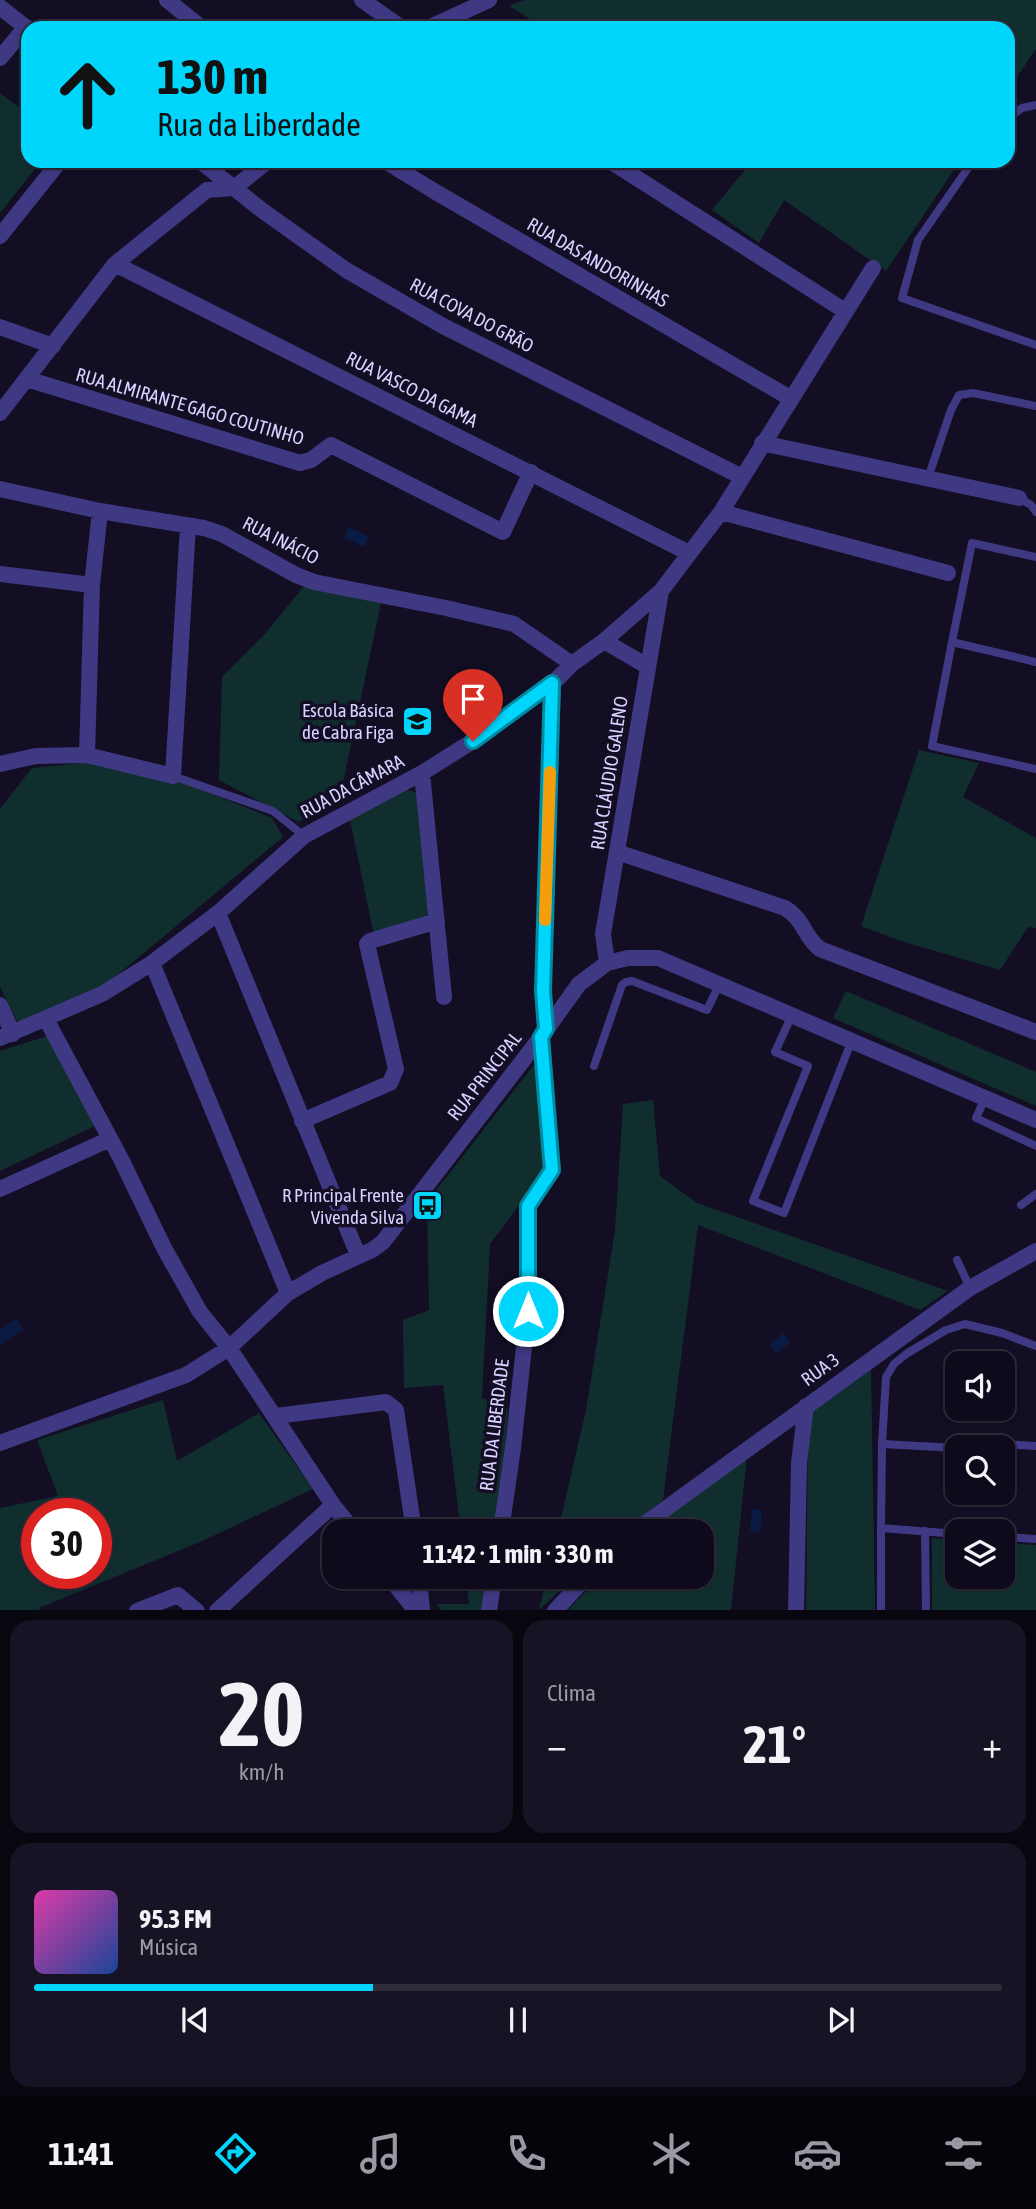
<!DOCTYPE html>
<html lang="pt">
<meta charset="utf-8">
<style>
:root{--surface:#0e0a1b;--page:#171324;--text:#f1f3f6;--muted:#9b9aa3;--line:#2e2b3a;--accent:#00d6fc}
body{margin:0;font-family:"Asap Condensed",sans-serif;background:var(--page);color:var(--text);height:100vh;display:flex;flex-direction:column;font-size:26px;white-space:nowrap}
*{box-sizing:border-box;margin:0}
p{font-size:23px;color:var(--muted)}
.icon{flex:none;width:38px;height:38px;fill:none;stroke:currentColor;stroke-width:2;stroke-linecap:round;stroke-linejoin:round}
.map{position:relative;height:1610px;overflow:hidden}
.panel{display:flex;flex-direction:column;gap:10px;padding:10px;background:#08060f;flex:1}
.panel>*{flex:none}
.hud{position:absolute;left:21px;top:21px;width:994px;height:147px;border-radius:21px;box-shadow:0 2px 5px #0004,0 0 0 2px var(--line);background:#00d6fc;color:#111;overflow:hidden}
.buttons{position:absolute;left:945px;top:1351px;display:grid;gap:14px}
.buttons a{display:grid;place-items:center;width:70px;height:70px;border-radius:14px;background:var(--surface);box-shadow:0 2px 5px #0004,0 0 0 2px var(--line);font-size:35px}
.speed{position:absolute;left:21px;top:1498px;display:flex;gap:14px;font-size:35px;font-weight:700;text-align:center}
.speed>*{display:grid;place-content:center;width:91px;height:91px;border-radius:50%;background:var(--surface);box-shadow:0 2px 5px #0004,0 0 0 2px var(--line);line-height:1}
.speed .limit{border:10px solid #d22;background:#fff;color:#111}
.pin{position:absolute;display:grid;place-items:center;width:60px;height:60px;color:#fff;margin:-72px -30px;border-radius:50% 50% 50% 0;rotate:-45deg;box-shadow:0 0 7px #0007}
.pin .icon{rotate:45deg}
.me{position:absolute;width:77px;margin:-38px;rotate:0deg;stroke-linejoin:round;filter:drop-shadow(0 0 5px #0008)}
.turn{display:flex;align-items:center;gap:24px;height:147px;padding:0 21px;font-size:32px}
.turn .icon{width:91px;height:91px;stroke-width:2.5}
.turn b{display:block;font-size:49px;line-height:60px}
.big{font-size:52px;font-weight:700;line-height:1.1}
.panel .tile{flex:1;display:flex;flex-direction:column;justify-content:center;gap:10px;min-width:0;padding:0 24px;border-radius:21px;background:var(--page)}
.panel .dial{align-items:center;gap:0}
.dial b{font-size:91px;line-height:1}
.song{display:flex;align-items:center;gap:21px}
.cover{width:84px;height:84px;border-radius:10px;background:linear-gradient(135deg,hsl(320 70% 55%),hsl(220 70% 35%))}
.played{height:7px;border-radius:4px;background:linear-gradient(90deg,var(--accent) 35%,var(--line) 35%)}
.keys{display:flex;justify-content:space-around;direction:ltr}
.heat{display:flex;justify-content:space-between;align-items:center;font-size:38px;direction:ltr}
.panel .tiles{flex:1;display:grid;gap:10px;grid-template-columns:1fr 1fr}
.tile:last-child{grid-column:span 2}
.trip{position:absolute;left:322px;top:1519px;width:392px;height:70px;border-radius:21px;background:var(--surface);box-shadow:0 2px 5px #0004,0 0 0 2px var(--line);font-weight:700;line-height:70px;text-align:center}
.menu{display:flex;height:112px;justify-content:space-around;align-items:center;background:#06040b;color:var(--muted)}
.menu .icon{width:49px;height:49px}
.menu .current{color:var(--accent)}
.menu b{font-size:32px;color:var(--text)}
.map>svg:first-child{display:block}
</style>
<div class="map">
<svg width="1036" height="1611" viewBox="0 0 1036 1611">
<rect width="100%" height="100%" fill="#130e24"/>
<path fill="#112e2e" fill-rule="evenodd" d="M524 0H1036V49L1008 90V28H545L509 6Z
M0 93 28 114V161H41L0 213Z
M731 161H960L886 271 784 200 759 243 712 210 744 171Z
M304 586 381 603 340 797 299 822 219 780 222 677 264 635Z
M919 750 979 763 963 797 1036 838V928L1028 927 1000 970 901 941 861 926Z
M93 762 182 782 272 818 283 837 103 987 19 1025 0 987V809L32 768Z
M407 790 420 793 430 908 426 918 374 935 350 820Z
M846 991 1036 1072V1106L833 1018Z
M47 1036 95 1126 0 1171V1051Z
M536 1062 545 1171 490 1244 482 1398 508 1408 499 1531H461L443 1385 404 1388 403 1320 429 1310 427 1202Z
M653 1100 660 1176 697 1203 948 1291 920 1310 698 1225 663 1500 624 1531H558L586 1410 615 1231 623 1104Z
M871 1370 875 1610 806 1611 808 1427 813 1411Z
M163 1400 177 1461 259 1413 313 1489 200 1542 39 1608 40 1610H0V1508L58 1496 37 1440ZM37 1514H96V1573H37Z
M747 1456 731 1610 567 1611 600 1577H702V1531H649Z
M932 1538 957 1540V1577H1003V1543L1036 1545V1610H932Z
M466 1577H494L486 1610H441L437 1604H469Z
M547 1577H575L539 1610Z"/>
<path fill="#091b42" d="M349 527 369 537 364 547 344 537Z
M16 1319 23 1330 0 1345V1329Z
M784 1333 791 1342 775 1354 769 1344Z
M752 1509 762 1510 760 1532 750 1531Z"/>
<g fill="none" stroke-linecap="round" stroke-linejoin="round">
<path stroke="#3f3983" stroke-width="8" d="M1008 118 1022 108 1036 105
M973 161 918 240 902 298 1036 345
M928 478 951 410 959 395 973 393 1036 406
M1019 498 1031 505 1036 512
M952 642 972 543 1036 557
M1036 662 952 642 932 746 1036 769
M173 776 273 811 304 836
M792 1015 775 1052 808 1066 753 1201 784 1213 852 1040
M594 1066 622 985 626 982 632 981 707 1010 719 985
M985 1098 976 1118 1036 1146
M1021 1205 1036 1194
M957 1260 970 1288
M882 1444 957 1448
M963 1447 1002 1444 1036 1446
M925 1531 926 1611
M957 1534 881 1528 882 1444 886 1377 894 1364 906 1354 946 1330 965 1324 1002 1333 1036 1346
M1003 1537 1036 1539
M881 1611V1528"/>
<path stroke="#3f3983" stroke-width="16" d="M167 0 202 28
M362 0 402 28
M0 7 28 29
M428 28 489 0
M0 58 26 27
M200 161 263 211 346 270 443 326 742 477
M385 161 434 191 790 398
M610 161 845 311
M0 236 60 161
M115 264 689 553
M0 327 53 346
M27 379 300 463 311 460 331 445 503 532 531 472
M0 413 115 264 207 190 234 188 268 161
M762 443 1019 498
M0 489 100 511 204 528 222 534 296 575 314 582 446 608 514 624 572 664
M721 512 948 573
M0 574 92 585
M604 641 647 666
M87 755 92 585 100 511
M0 764 36 756 87 755 173 776 188 526
M422 773 444 997
M617 852 785 908C804 919 804 937 820 949L1036 1032
M218 913 358 1255
M152 963 288 1293
M607 963 603 934 661 591
M0 1005 13 1034
M46 1019 121 1159 164 1248 200 1312 229 1348 333 1505 354 1531
M546 1029 543 991 553 683
M0 1038 102 994 152 963 218 913 304 836 422 773 473 741 553 683 572 664 604 641 661 591 721 512 873 268
M302 1121 390 1083 396 1069 367 944 370 941 437 921
M0 1189 110 1139
M276 1416 386 1402 396 1410 414 1531
M0 1443 186 1375 229 1348 288 1293 322 1273 372 1250 383 1242 541 1037 579 984 607 963 628 958H658L1036 1120
M501 1531 513 1448 528 1311 529 1206 552 1170 541 1037
M635 1531 970 1288 1036 1251
M389 1577 416 1611
M419 1577 422 1611
M137 1611 178 1595 197 1611
M217 1611 333 1505
M489 1611 494 1577
M555 1611 586 1577
M796 1611 799 1463 806 1406"/>
</g>
<g fill="none" stroke-linecap="round" stroke-linejoin="round">
<defs>
<path id="route" d="M473 741 552 683 543 991 546 1029 541 1037 552 1170 528 1206V1311"/>
</defs>
<use href="#route" stroke="#008ba4" stroke-width="18"/>
<use href="#route" stroke="#00d6fc" stroke-width="12"/>
<path stroke="#f59e0b" stroke-width="12" d="M545 920 550 772"/>
</g>
<defs>
<symbol id="school-square" viewBox="-11 -11 22 22"><rect x="-9" y="-9" width="18" height="18" rx="4" fill="#00d6fc" stroke="#130e24"/><path d="M0-5L7-2L0 1L-7-2ZM-4 1L0 2.5L4 1V4Q0 6-4 4Z" fill="#111"/></symbol>
<symbol id="bus-square" viewBox="-11 -11 22 22"><rect x="-9" y="-9" width="18" height="18" rx="4" fill="#00d6fc" stroke="#130e24"/><path d="M-5-6H5V4H4V6H2V4H-2V6H-4V4H-5ZM-3.5-4V0h7V-4ZM-3.5 1.2v1.5H-2V1.2ZM2 1.2v1.5H3.5V1.2Z" fill="#111"/></symbol>
</defs>
<g fill-rule="evenodd">
<use href="#school-square" x="400" y="704" width="35" height="35"/>
<use href="#bus-square" x="410" y="1188" width="35" height="35"/>
</g>
<g text-anchor="middle" stroke-width="7" stroke-linejoin="round" paint-order="stroke">
<g font-size="19" fill="#d9d1ff" stroke="#130e24">
<text transform="translate(598 262) rotate(30)" y="7">RUA DAS ANDORINHAS</text>
<text transform="translate(472 315) rotate(28)" y="7">RUA COVA DO GRÃO</text>
<text transform="translate(412 389) rotate(27)" y="7">RUA VASCO DA GAMA</text>
<text transform="translate(190 406) rotate(16)" y="7">RUA ALMIRANTE GAGO COUTINHO</text>
<text transform="translate(281 540) rotate(27)" y="7">RUA INÁCIO</text>
<text transform="translate(609 773) rotate(-81)" y="7">RUA CLÁUDIO GALENO</text>
<text transform="translate(352 786) rotate(-28)" y="7">RUA DA CÂMARA</text>
<text transform="translate(484 1076) rotate(-52)" y="7">RUA PRINCIPAL</text>
<text transform="translate(820 1369) rotate(-36)" y="7">RUA 3</text>
<text transform="translate(494 1425) rotate(-83)" y="7">RUA DA LIBERDADE</text>
</g>
<g font-size="19" fill="#d9d1ff" stroke="#130e24" text-anchor="end">
<text x="394" y="717">Escola Básica<tspan x="394" dy="22">de Cabra Figa</tspan></text>
<text x="404" y="1202">R Principal Frente<tspan x="404" dy="22">Vivenda Silva</tspan></text>
</g>
</g>
</svg>
<div class="buttons">
<a><svg class="icon" aria-label="sound" viewBox="0 0 24 24"><path d="M4 9h4l5-4v14l-5-4H4zM17 9q2 3 0 6"/></svg></a>
<a><svg class="icon" aria-label="search" viewBox="0 0 24 24"><circle cx="10" cy="10" r="6"/><path d="M15 15l6 6"/></svg></a>
<a><svg class="icon" aria-label="layers" viewBox="0 0 24 24"><path d="M12 4l9 5-9 5-9-5zM3 14l9 5 9-5"/></svg></a>
</div>
<div class="speed"><div class="limit">30</div></div>
<div class="pin" style="left:473px;top:741px;background:#d93025"><svg class="icon" aria-label="arrive" viewBox="0 0 24 24"><path d="M6 21V4h12l-3 4 3 4H6"/></svg></div>
<svg class="me" style="left:528px;top:1311px" viewBox="-20 -20 40 40"><circle r="17" fill="#00d6fc" stroke="#fff" stroke-width="3"/><path d="M0-11L8 9 0 5-8 9z" fill="#fff"/></svg>
<div class="trip">11:42 · 1 min · 330 m</div>
<div class="hud">
<div class="turn"><svg class="icon" aria-label="ahead" viewBox="0 0 24 24"><path d="M12 20V5M6 11l6-6 6 6"/></svg><div><b>130 m</b>Rua da Liberdade</div></div>
</div>
</div>
<section class="panel">
<div class="tiles">
<div class="tile dial"><b>20</b><p>km/h</p></div>
<div class="tile"><p>Clima</p>
<div class="heat"><a>−</a><b class="big">21°</b><a>+</a></div>
</div>
<div class="tile">
<div class="song"><i class="cover"></i><div><b>95.3 FM</b><p>Música</p></div></div>
<div class="played"></div>
<div class="keys"><svg class="icon" aria-label="previous" viewBox="0 0 24 24"><path d="M18 5L8 12l10 7zM5 5v14"/></svg><svg class="icon" aria-label="pause" viewBox="0 0 24 24"><path d="M8 5v14M16 5v14"/></svg><svg class="icon" aria-label="next" viewBox="0 0 24 24"><path d="M6 5l10 7-10 7zM19 5v14"/></svg></div>
</div>
</div>
</section>
<nav class="menu">
<b>11:41</b>
<svg class="icon current" aria-label="directions" viewBox="0 0 24 24"><path d="M12 3l9 9-9 9-9-9zM9 14v-3h6M13 9l2 2-2 2"/></svg>
<svg class="icon" aria-label="music" viewBox="0 0 24 24"><path d="M9 18V5l10-2v13"/><circle cx="6" cy="18" r="3"/><circle cx="16" cy="16" r="3"/></svg>
<svg class="icon" aria-label="phone" viewBox="0 0 24 24"><path d="M5 4h4l2 5-3 2q2 4 5 5l2-3 5 2v4C11 20 4 13 5 4z"/></svg>
<svg class="icon" aria-label="climate" viewBox="0 0 24 24"><path d="M12 3v18M4 7l16 10M4 17L20 7"/></svg>
<svg class="icon" aria-label="car" viewBox="0 0 24 24"><path d="M5 17H2v-5l4-1 3-4h7l3 4 3 1v5h-3M9 17h6M6 11h13"/><circle cx="7" cy="17" r="2"/><circle cx="17" cy="17" r="2"/></svg>
<svg class="icon" aria-label="filters" viewBox="0 0 24 24"><path d="M4 7h16M4 17h16"/><circle cx="9" cy="7" r="2"/><circle cx="15" cy="17" r="2"/></svg>
</nav>
